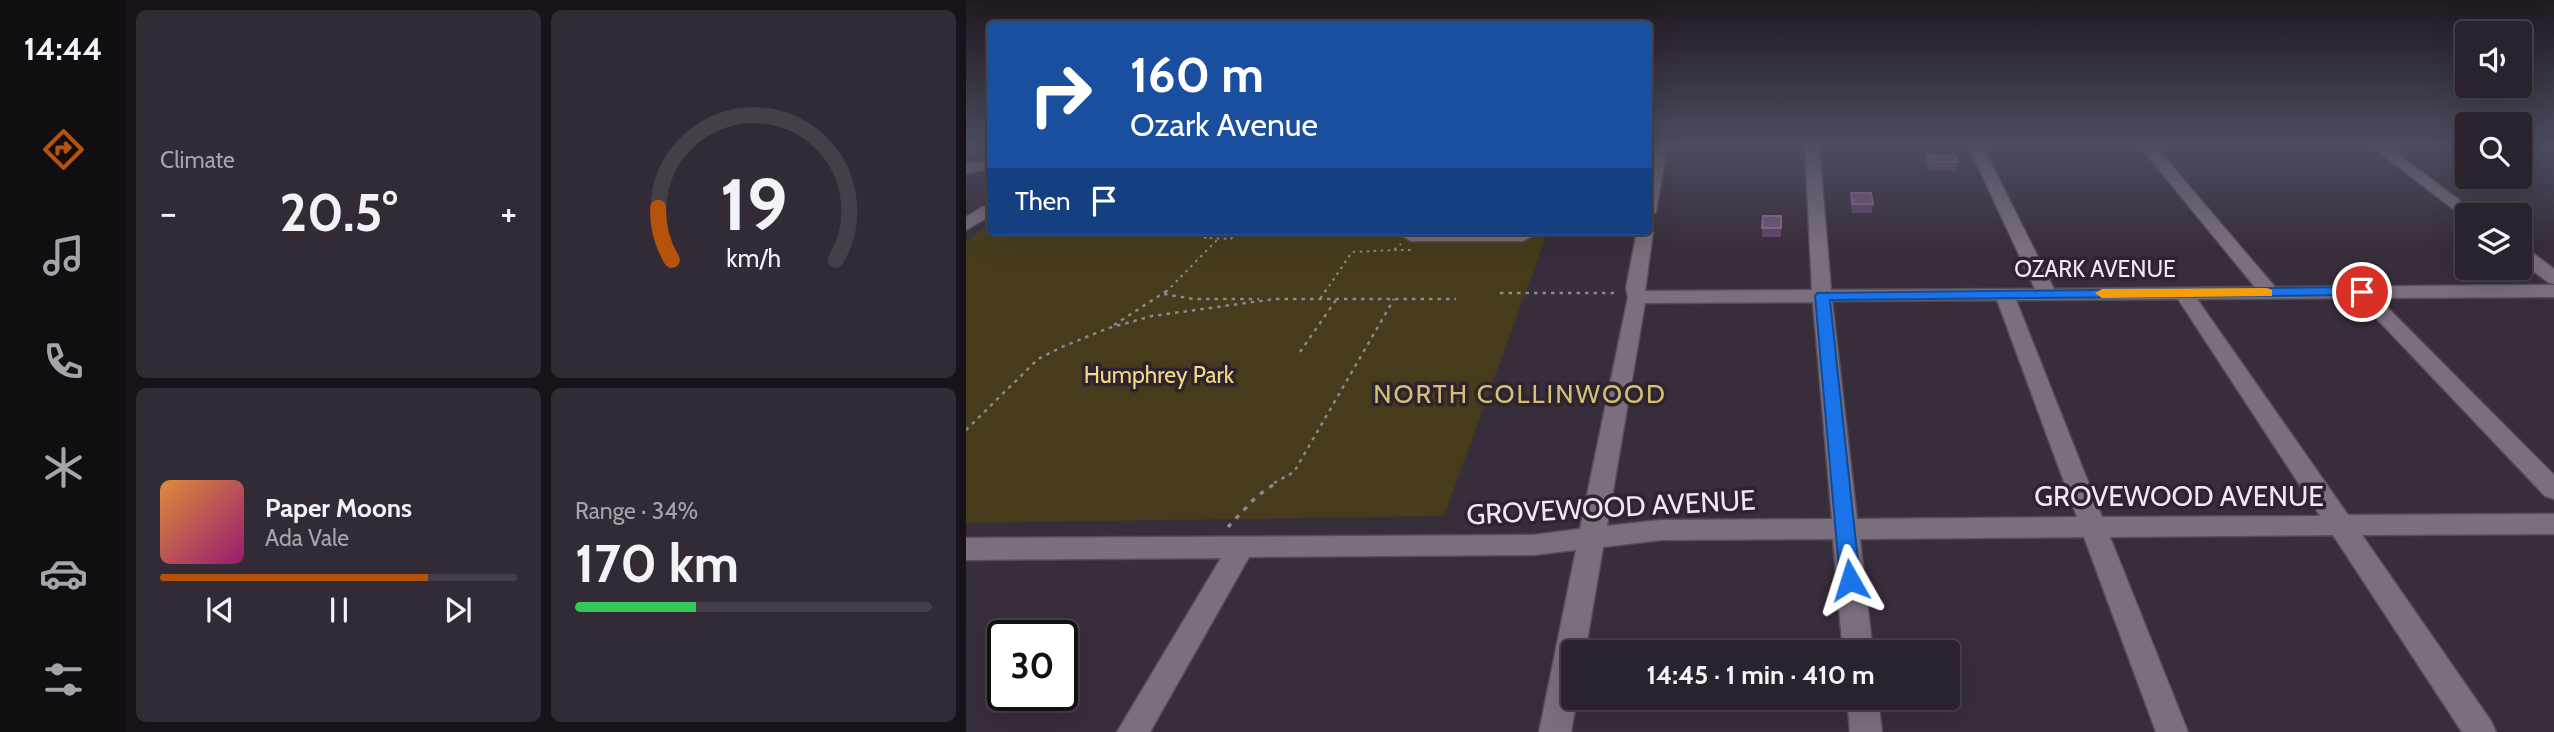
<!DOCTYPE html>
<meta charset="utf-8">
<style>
:root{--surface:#2a222c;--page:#322a34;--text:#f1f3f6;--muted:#a5a4a9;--line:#463f48;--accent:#b45309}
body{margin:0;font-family:Cabin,sans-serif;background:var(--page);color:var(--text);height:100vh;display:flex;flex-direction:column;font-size:26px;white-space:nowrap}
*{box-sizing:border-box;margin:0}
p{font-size:23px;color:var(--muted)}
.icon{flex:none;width:38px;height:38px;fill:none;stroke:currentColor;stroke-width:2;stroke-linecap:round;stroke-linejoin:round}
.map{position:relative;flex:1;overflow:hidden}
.panel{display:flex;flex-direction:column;gap:10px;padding:10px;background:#171318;width:840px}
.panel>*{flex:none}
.guide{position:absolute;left:21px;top:21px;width:665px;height:214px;border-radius:7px;box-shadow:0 7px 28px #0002,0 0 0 2px var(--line);background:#1a4fa0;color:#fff;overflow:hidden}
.buttons{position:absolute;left:1489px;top:21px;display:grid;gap:14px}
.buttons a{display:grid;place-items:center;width:77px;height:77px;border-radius:7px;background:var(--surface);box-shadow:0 7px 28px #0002,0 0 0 2px var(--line);font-size:35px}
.speed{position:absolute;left:21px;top:620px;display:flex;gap:14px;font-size:35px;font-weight:700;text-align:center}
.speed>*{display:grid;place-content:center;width:91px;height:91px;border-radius:50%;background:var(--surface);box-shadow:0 7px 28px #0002,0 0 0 2px var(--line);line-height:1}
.speed .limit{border:4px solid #111;border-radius:10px;background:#fff;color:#111}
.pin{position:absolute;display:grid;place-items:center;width:60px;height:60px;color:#fff;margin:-30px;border:4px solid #fff;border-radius:50%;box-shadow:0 2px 7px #0007}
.me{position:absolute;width:77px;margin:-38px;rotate:354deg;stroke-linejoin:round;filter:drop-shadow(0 0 5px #0008)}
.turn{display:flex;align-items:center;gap:24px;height:147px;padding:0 28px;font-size:32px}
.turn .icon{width:91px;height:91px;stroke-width:2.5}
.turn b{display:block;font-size:49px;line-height:60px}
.then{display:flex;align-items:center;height:66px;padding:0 28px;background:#0003;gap:14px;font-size:26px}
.big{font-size:52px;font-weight:700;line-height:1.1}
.panel .card{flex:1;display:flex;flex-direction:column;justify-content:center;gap:10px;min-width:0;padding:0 24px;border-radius:10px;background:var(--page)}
.panel .dial{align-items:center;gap:0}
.dial svg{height:182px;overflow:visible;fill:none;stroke:var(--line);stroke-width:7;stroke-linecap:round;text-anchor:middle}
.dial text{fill:var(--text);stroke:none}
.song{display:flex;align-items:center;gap:21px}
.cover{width:84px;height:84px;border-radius:10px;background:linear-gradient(135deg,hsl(30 70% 55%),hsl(320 70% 35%))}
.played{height:7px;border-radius:4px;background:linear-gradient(90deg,var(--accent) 75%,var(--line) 75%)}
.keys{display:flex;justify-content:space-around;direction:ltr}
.heat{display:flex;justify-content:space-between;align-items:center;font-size:38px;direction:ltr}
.charge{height:10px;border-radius:5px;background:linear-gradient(90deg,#34c759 34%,var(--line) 0)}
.panel .tiles{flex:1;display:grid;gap:10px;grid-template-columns:repeat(2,1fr)}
.trip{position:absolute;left:595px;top:640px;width:399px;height:70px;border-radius:7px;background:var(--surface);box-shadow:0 7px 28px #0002,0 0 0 2px var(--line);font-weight:700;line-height:70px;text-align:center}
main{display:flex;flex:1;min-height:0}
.menu{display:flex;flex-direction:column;width:126px;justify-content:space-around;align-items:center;background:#110e12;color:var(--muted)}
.menu .icon{width:49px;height:49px}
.menu .current{color:var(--accent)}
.menu b{font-size:32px;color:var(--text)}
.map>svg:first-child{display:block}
</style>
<main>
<nav class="menu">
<b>14:44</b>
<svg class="icon current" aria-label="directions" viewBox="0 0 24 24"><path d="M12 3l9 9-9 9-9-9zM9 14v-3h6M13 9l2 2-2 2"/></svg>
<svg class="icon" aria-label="music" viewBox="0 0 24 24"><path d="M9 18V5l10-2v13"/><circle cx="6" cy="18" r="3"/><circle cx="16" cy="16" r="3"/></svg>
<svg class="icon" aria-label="phone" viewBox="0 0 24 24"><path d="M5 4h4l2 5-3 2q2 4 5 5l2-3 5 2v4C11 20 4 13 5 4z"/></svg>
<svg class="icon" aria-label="climate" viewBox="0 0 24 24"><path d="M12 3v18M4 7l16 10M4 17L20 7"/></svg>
<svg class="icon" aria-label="car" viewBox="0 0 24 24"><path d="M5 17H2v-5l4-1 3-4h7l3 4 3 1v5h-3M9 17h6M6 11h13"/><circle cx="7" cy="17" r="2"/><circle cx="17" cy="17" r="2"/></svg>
<svg class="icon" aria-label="filters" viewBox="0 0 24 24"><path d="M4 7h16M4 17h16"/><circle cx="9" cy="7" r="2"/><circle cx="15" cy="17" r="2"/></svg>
</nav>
<section class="panel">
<div class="tiles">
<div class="card"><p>Climate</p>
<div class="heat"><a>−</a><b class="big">20.5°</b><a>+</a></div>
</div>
<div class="card dial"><svg viewBox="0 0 100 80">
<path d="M14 69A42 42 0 1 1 86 69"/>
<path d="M14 69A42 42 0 0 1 8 46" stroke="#b45309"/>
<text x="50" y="56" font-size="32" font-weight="700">19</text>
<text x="50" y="72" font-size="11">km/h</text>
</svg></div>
<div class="card">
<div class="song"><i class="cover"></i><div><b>Paper Moons</b><p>Ada Vale</p></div></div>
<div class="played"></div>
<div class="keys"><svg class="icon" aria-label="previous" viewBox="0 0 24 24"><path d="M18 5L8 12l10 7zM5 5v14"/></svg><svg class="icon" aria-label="pause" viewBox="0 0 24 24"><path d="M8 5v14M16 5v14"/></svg><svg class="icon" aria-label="next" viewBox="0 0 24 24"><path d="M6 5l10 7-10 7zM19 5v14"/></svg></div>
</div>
<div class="card"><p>Range · 34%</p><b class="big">170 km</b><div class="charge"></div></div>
</div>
</section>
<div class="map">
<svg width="1588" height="732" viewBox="0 0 1588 732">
<rect width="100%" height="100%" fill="#382d3a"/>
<path fill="#463c1c" d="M24 223V231H582L478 516 0 523V242Z"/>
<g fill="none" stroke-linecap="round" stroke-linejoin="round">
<defs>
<path id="minor" d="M687 145H701L690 212 682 217V167Z
M839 145H853L865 290 1069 289 1002 145H1016L1088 289 1289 287 1173 145H1188L1309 287 1588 285V297L1412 298 1588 475V499L1579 496 1391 298 1231 299 1382 515 1588 514V534L1396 535 1525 721 1530 732H1496L1367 535 1144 537 1222 732H1190L1118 537 894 539 907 653H877L867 539 695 540 637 547 619 653H607V698H611L605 732H573L610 550 567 555 283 557 184 732H151L255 558 0 560V538L567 535 614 529 662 297 660 288 671 231H682V227L687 231 679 291 846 290ZM1212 299 1354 516 1136 517 1050 300ZM1031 300 1111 517 891 519 866 301ZM847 302 866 519 695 520 641 526 679 303Z
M1404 145H1420L1513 215H1502V219L1499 218Z
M24 161V169L0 173V163Z
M24 206V216L0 230V217L16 207Z
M440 231H558L566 236 557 241H445L436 236Z
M1554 247 1560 248 1588 269V284L1582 282 1554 261Z
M881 698H912L916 732H884Z"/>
</defs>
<use href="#minor" stroke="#554d57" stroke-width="3"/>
<path stroke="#8e858f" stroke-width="2" stroke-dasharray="2.5 4.5" stroke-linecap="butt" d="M245 231 239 238 265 239 271 231
M428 250H446
M200 292 252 239
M359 292 386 252 428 250 435 244"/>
<path stroke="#8e858f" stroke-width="2.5" stroke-dasharray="3.5 5" stroke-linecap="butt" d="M534 293H653
M198 294 228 299H293
M310 299H490
M354 299 360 290
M148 325 202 290
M334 352 370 300
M0 430 72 359 98 346 143 328 186 316 309 299
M308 483 328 472 428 299"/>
<path stroke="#8e858f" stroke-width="3.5" stroke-dasharray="4.5 7" stroke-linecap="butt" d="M262 527 290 497 311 482"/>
<use href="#minor" fill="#7b6e7d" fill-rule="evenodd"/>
</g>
<path fill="#644369" d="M961 155 992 162 990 171H962L960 164Z
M885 193 907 204 906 213H886L884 202Z
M797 216H815V237H796Z"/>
<path fill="#4c3350" d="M0 145H24V149L22 151 0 154Z"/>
<path fill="#735578" stroke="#876c8a" stroke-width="2" d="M961 155H989L992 162H963Z
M885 193H905L907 204H887Z
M797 216H815V228H796Z"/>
<linearGradient id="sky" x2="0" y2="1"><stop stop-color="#1f1920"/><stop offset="0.59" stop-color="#4d4c60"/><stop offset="1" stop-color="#4d4c60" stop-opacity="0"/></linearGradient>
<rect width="1588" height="247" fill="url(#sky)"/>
<path fill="#1a73e8" stroke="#114b97" stroke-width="2" d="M1396 287 1401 289V295L864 300 894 580 891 587 884 589 877 587 874 580 849 296 851 293Z"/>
<path fill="#f59e0b" d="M1301 288 1306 290V296L1136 298 1129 293 1136 289Z"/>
<g text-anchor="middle" stroke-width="7" stroke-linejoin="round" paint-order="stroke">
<g font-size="23" fill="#efe8f0" stroke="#2e242f">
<text x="1129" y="277">OZARK AVENUE</text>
</g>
<g font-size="23" fill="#f4d984" stroke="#2e242f">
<text x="193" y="383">Humphrey Park</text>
</g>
<g font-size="26" letter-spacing="2" fill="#d6be72" stroke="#2e242f">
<text x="554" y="403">NORTH COLLINWOOD</text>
</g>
<g font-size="28" fill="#efe8f0" stroke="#2e242f">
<text x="1213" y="506">GROVEWOOD AVENUE</text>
<text transform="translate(645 507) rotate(-3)" y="10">GROVEWOOD AVENUE</text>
</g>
</g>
</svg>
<div class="buttons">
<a><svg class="icon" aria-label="sound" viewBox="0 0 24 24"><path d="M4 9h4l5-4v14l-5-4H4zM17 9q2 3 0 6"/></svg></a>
<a><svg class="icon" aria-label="search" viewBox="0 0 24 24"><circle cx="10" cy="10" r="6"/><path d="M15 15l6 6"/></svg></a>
<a><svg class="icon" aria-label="layers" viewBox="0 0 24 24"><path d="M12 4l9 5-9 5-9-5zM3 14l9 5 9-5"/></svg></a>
</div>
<div class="speed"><div class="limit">30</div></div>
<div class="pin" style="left:1396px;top:292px;background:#d93025"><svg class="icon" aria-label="arrive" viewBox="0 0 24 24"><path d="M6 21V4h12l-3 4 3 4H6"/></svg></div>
<svg class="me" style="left:884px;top:580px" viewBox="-20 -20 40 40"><path d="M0-17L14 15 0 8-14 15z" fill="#1a73e8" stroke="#fff" stroke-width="4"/></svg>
<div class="trip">14:45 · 1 min · 410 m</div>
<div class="guide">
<div class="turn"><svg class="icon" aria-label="right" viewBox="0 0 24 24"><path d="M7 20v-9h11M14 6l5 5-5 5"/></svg><div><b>160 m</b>Ozark Avenue</div></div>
<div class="then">Then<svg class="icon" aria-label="arrive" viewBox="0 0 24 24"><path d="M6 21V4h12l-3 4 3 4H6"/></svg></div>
</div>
</div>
</main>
